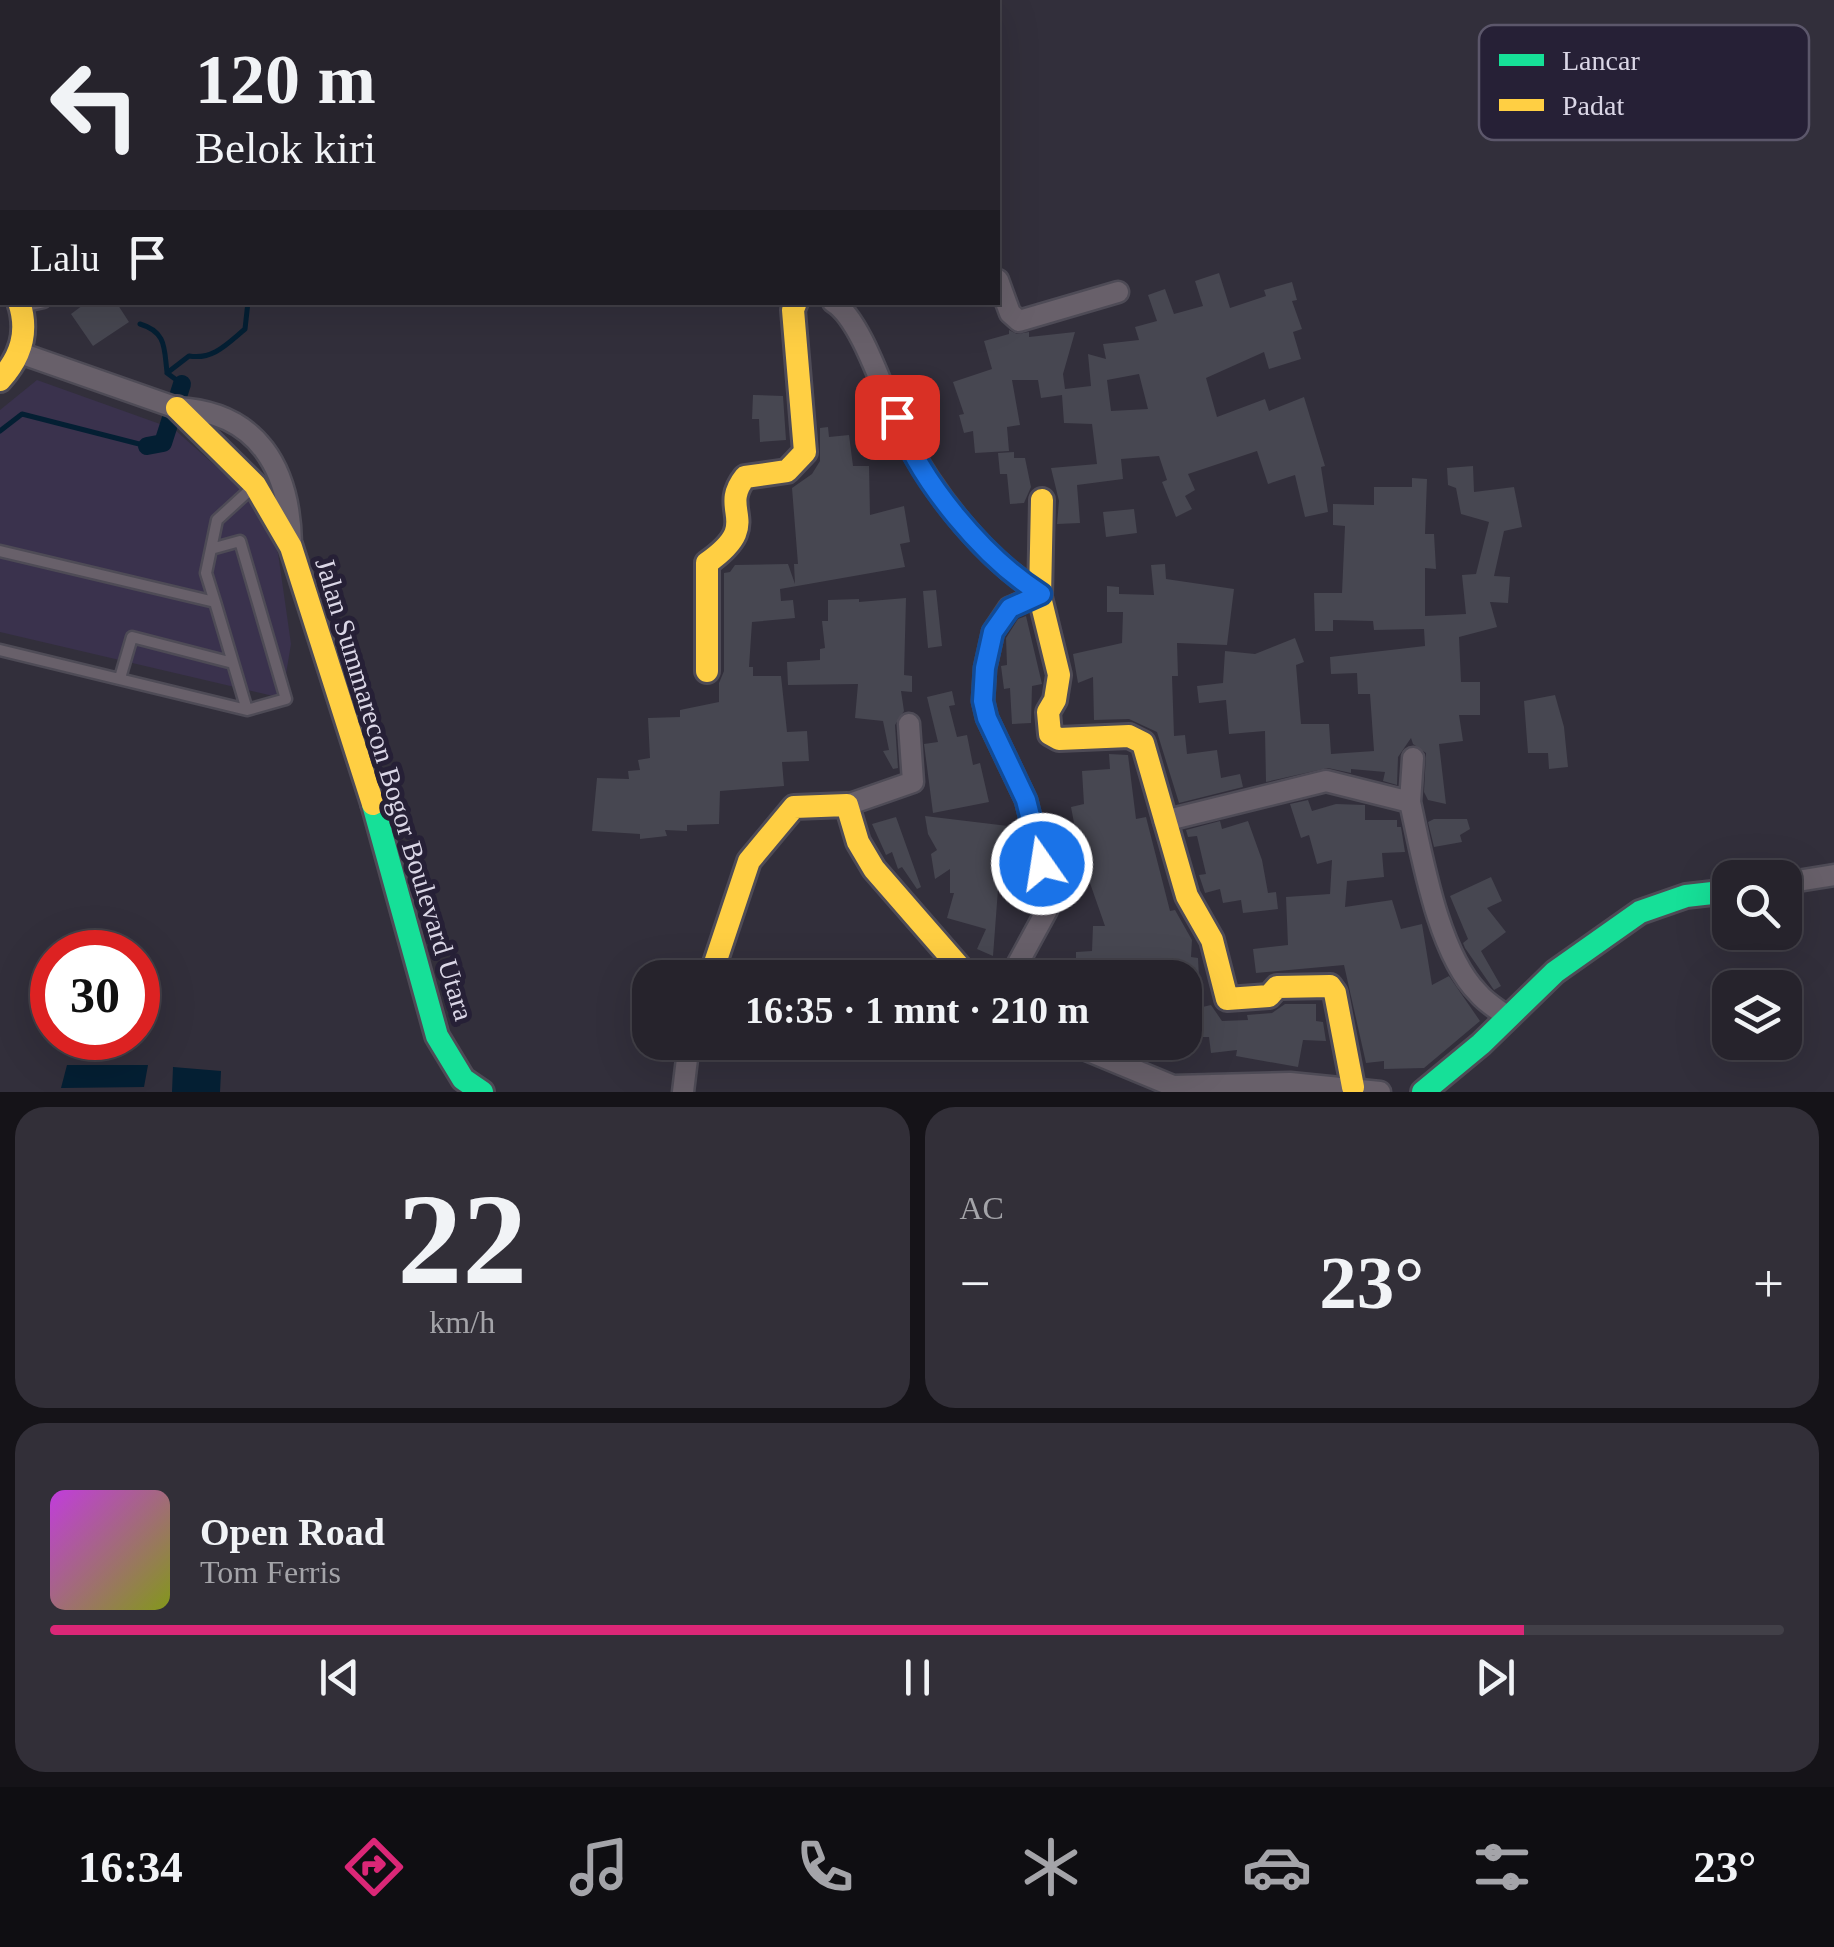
<!DOCTYPE html>
<html lang="id">
<meta charset="utf-8">
<style>
:root{--surface:#26232c;--page:#322f38;--text:#f1f3f6;--muted:#a4a4a9;--line:#424048;--accent:#db2777}
body{margin:0;font-family:Georgia,serif;background:var(--page);color:var(--text);height:100vh;display:flex;flex-direction:column;font-size:38px;white-space:nowrap}
*{box-sizing:border-box;margin:0}
p{font-size:32px;color:var(--muted)}
.icon{flex:none;width:55px;height:55px;fill:none;stroke:currentColor;stroke-width:2;stroke-linecap:round;stroke-linejoin:round}
.map{position:relative;height:1092px;overflow:hidden}
.side{display:flex;flex-direction:column;gap:15px;padding:15px;background:#151318;flex:1}
.side>*{flex:none}
.banner{position:absolute;left:0px;top:0px;width:1000px;height:305px;box-shadow:0 10px 40px #0002,0 0 0 2px var(--line);background:#26232c;color:var(--text);overflow:hidden}
.tools{position:absolute;left:1712px;top:860px;display:grid;gap:20px}
.tools a{display:grid;place-items:center;width:90px;height:90px;border-radius:20px;background:var(--surface);box-shadow:0 10px 40px #0002,0 0 0 2px var(--line);font-size:50px}
.speed{position:absolute;left:30px;top:930px;display:flex;gap:20px;font-size:50px;font-weight:700;text-align:center}
.speed>*{display:grid;place-content:center;width:130px;height:130px;border-radius:50%;background:var(--surface);box-shadow:0 10px 40px #0002,0 0 0 2px var(--line);line-height:1}
.speed .limit{border:15px solid #d22;background:#fff;color:#111}
.pin{position:absolute;display:grid;place-items:center;width:85px;height:85px;color:#fff;margin:-42px;border-radius:20px;box-shadow:0 5px 15px #0006}
.me{position:absolute;width:110px;margin:-55px;rotate:347deg;stroke-linejoin:round;filter:drop-shadow(0 0 8px #0008)}
.turn{display:flex;align-items:center;gap:35px;height:210px;padding:0 30px;font-size:45px}
.turn .icon{width:130px;height:130px;stroke-width:2.5}
.turn b{display:block;font-size:70px;line-height:85px}
.then{display:flex;align-items:center;height:95px;padding:0 30px;background:#0003;gap:20px;font-size:38px}
.big{font-size:75px;font-weight:700;line-height:1.1}
.side .tile{flex:1;display:flex;flex-direction:column;justify-content:center;gap:15px;min-width:0;padding:0 35px;border-radius:30px;background:var(--page)}
.side .dial{align-items:center;gap:0}
.dial b{font-size:130px;line-height:1}
.song{display:flex;align-items:center;gap:30px}
.cover{width:120px;height:120px;border-radius:15px;background:linear-gradient(135deg,hsl(290 70% 55%),hsl(70 70% 35%))}
.played{height:10px;border-radius:5px;background:linear-gradient(90deg,var(--accent) 85%,var(--line) 85%)}
.keys{display:flex;justify-content:space-around;direction:ltr}
.heat{display:flex;justify-content:space-between;align-items:center;font-size:55px;direction:ltr}
.side .tiles{flex:1;display:grid;gap:15px;grid-template-columns:1fr 1fr}
.tile:last-child{grid-column:span 2}
.trip{position:absolute;left:632px;top:960px;width:570px;height:100px;border-radius:30px;background:var(--surface);box-shadow:0 10px 40px #0002,0 0 0 2px var(--line);font-weight:700;line-height:100px;text-align:center}
.menu{display:flex;height:160px;justify-content:space-around;align-items:center;background:#0f0e12;color:var(--muted)}
.menu .icon{width:70px;height:70px}
.menu .current{color:var(--accent)}
.menu b{font-size:45px;color:var(--text)}
.map>svg:first-child{display:block}
</style>
<div class="map">
<svg width="1834" height="1092" viewBox="0 0 1834 1092">
<rect width="100%" height="100%" fill="#322f3b"/>
<path fill="#3a324d" d="M37 380 174 429 247 494 278 553 291 644 282 698 0 632V410Z"/>
<path fill="#041f33" d="M67 1065H148L144 1087 61 1088Z
M173 1067 221 1071 220 1092H172Z"/>
<g fill="none" stroke-linecap="round" stroke-linejoin="round">
<path stroke="#041f33" stroke-width="5" d="M140 324C167 332 164 349 167 372
M182 384 167 373 189 356C213 360 227 344 245 329L248 302
M0 431 22 414 147 446"/>
<path stroke="#041f33" stroke-width="18" d="M147 446 163 443 182 384"/>
</g>
<path fill="#474751" fill-rule="evenodd" d="M1219 273 1230 308 1266 296 1264 290 1292 282 1297 300 1292 301 1302 329 1293 332 1301 359 1269 369 1264 352 1206 378 1217 417 1265 399 1269 411 1304 397 1325 466 1321 467 1328 512 1305 517 1295 475 1268 484 1257 451 1188 474 1195 490 1185 496 1192 509 1176 517 1162 482 1167 480 1159 456 1121 459 1123 479 1077 485 1080 523 1057 524 1059 501 1051 468 1097 464 1092 424 1064 423 1062 395 1041 398 1038 380H1012L1020 425 1007 427 1009 451 975 453 973 431 964 433 959 415 964 414 953 382 992 369 984 341 1009 334V330L1017 334 1029 332V337L1075 332 1063 374 1065 389 1091 386 1088 354 1106 359 1103 344 1139 340 1135 327 1157 321 1148 295 1165 289 1174 314 1203 306 1195 281ZM1139 374 1148 409 1111 411 1107 380Z
M87 302H116L129 322 93 346 71 314Z
M753 395 783 396 786 440 760 442 759 419H752Z
M828 427 829 437 849 435 853 466H869L870 515 904 506 910 542 900 544 905 567 780 589 781 601 793 600 795 618 752 622 749 667H753V676H781L787 732 807 731 809 761 782 762 784 786 720 791 719 824 687 825V831L665 830 667 836 640 839V834L592 831 597 778 629 779 628 771 640 770 638 760 650 758 648 718 680 717V710L719 702V683L724 671V573L730 572 735 565 788 564 795 584 794 564H798L792 488 812 474 820 461V428Z
M1014 452V458H1025L1031 487 1024 503 1010 504 1007 474H1000L998 453Z
M1473 466 1474 492 1514 487 1522 527 1504 531 1494 576 1510 577 1508 603 1490 602 1497 627 1459 637 1461 682H1480V715H1459L1463 741 1439 744 1446 804 1428 800 1424 792 1426 753 1413 744 1411 738 1398 757 1397 785 1383 781 1385 772 1351 769V773L1328 768 1266 782 1265 731 1229 734 1226 700 1199 703 1197 686 1223 683 1225 651 1255 654 1295 638 1304 662 1296 665 1301 724H1329L1331 754 1374 751 1370 694H1358L1357 673 1331 674 1330 657 1425 646 1424 629 1374 630 1373 621 1333 620V631H1315L1314 593H1342L1345 526 1333 525V504L1374 505V487H1412V478L1427 479 1425 534H1434L1436 569 1425 568V616L1466 614 1462 575 1476 574 1489 522 1461 514 1456 488 1448 485 1447 468Z
M1134 509 1137 533 1106 537 1103 512Z
M1165 564 1166 579 1234 589 1227 645 1177 643 1178 676H1172L1174 736 1185 735 1187 754 1217 750 1221 778 1240 774 1243 787 1179 803 1157 732 1129 719 1094 720 1093 677 1078 683 1073 654 1122 643 1123 612H1107V586L1119 587V594L1154 595 1151 565Z
M936 590 942 646 928 648 923 591Z
M906 598 904 675 912 676V692L901 691 904 711 895 725 898 768 893 769 883 751 889 750 883 721 855 718 858 684 788 685 787 662 820 660V649L825 648 822 621H828V600L859 599V602Z
M1026 616 1042 684 1032 686 1031 723 1012 724 1010 688 1004 689 1001 666 1007 665 1006 638 1018 619Z
M952 691 955 705 949 706 957 737 967 735 973 765 980 763 989 802 933 813 924 744 938 742 927 697Z
M1555 695 1564 727 1568 767 1549 769 1548 753H1528L1524 701Z
M1109 754 1128 755 1136 819 1146 817 1170 911 1175 910 1192 940 1191 957 1198 958 1199 977 1047 978 1035 972 1040 959 1076 974V952L1092 951 1093 926H1105L1071 829 1075 828 1071 807 1084 804 1082 771 1110 769Z
M1308 800 1312 811 1336 804 1365 805V820H1397V827H1401L1405 852 1382 853 1384 877 1347 881 1345 907 1392 900 1401 929 1422 924 1432 985 1449 976 1480 1021 1424 1068 1384 1069V1061L1366 1063 1344 965 1256 973 1253 949 1288 945 1286 897 1330 894 1332 860 1317 864 1309 835 1301 838 1290 804Z
M925 816 1008 826 1005 877 999 876 993 956 977 949 986 929 947 918 954 893H950V869L935 879 931 854 937 850 928 834Z
M896 817 921 887 917 889 902 867 898 869 892 852 886 855 872 824Z
M1434 819H1467L1470 829 1460 835 1462 842 1434 847 1428 822Z
M1220 821 1222 829 1248 821 1262 860 1268 893 1276 892 1278 909 1243 913 1241 900 1223 903 1220 889 1205 893 1199 875 1206 874 1197 836 1188 837 1186 830Z
M1491 877 1502 901 1487 908 1506 932 1481 951 1501 986 1494 990 1465 948 1463 943 1468 939 1450 896Z
M1285 1004H1316V1021L1323 1022 1326 1041 1303 1040 1298 1067 1236 1056 1237 1050 1211 1053 1209 1037H1185V1011L1211 1005 1222 1021 1248 1020 1247 1015 1272 1013Z"/>
<g fill="none" stroke-linecap="round" stroke-linejoin="round">
<defs>
<path id="lane" d="M203 0 204 2
M10 2V0
M108 2V0
M0 150H2
M21 307 44 302
M211 549 240 541 286 699 247 710
M0 551 215 602 206 573 217 520 253 487
M0 650 247 710 215 602
M120 678 132 637 233 663"/>
<path id="street" d="M544 0 545 2
M652 0V2
M998 280 1010 313 1019 321 1118 292
M833 302C863 320 887 404 904 437 936 497 984 558 1041 594
M20 353 177 408C258 412 290 469 291 544
M1410 802 1413 758
M847 805 913 782 909 724
M1164 821 1326 781 1410 802C1422 856 1438 953 1478 993 1486 1003 1499 1010 1509 1018
M1785 883 1834 875
M1010 978 1047 910 1049 892 1026 800 987 718 983 701 985 668 993 632 1009 608 1041 594
M1067 1042 1173 1086 1290 1083 1380 1092
M683 1092 689 1042"/>
<path id="fast" d="M373 804 437 1036 463 1079 482 1092
M1423 1092 1481 1044 1555 972 1640 912 1686 896 1730 891"/>
<path id="slow" d="M0 275 2 277
M0 380C21 357 29 332 19 302
M177 408 255 485 291 547 373 804
M1042 500 1040 597 1059 675 1055 700 1048 712 1050 734 1059 739 1129 736 1143 743 1187 896 1212 940 1227 999 1269 996 1277 987 1330 986 1335 993 1353 1087
M707 671V563C765 522 717 512 745 477L787 471 805 452 793 310 796 302
M710 978 749 861 794 807 847 805 858 842 874 869 969 978"/>
</defs>
<use href="#lane" stroke="#4e4b56" stroke-width="15"/>
<use href="#street" stroke="#4e4b56" stroke-width="25"/>
<use href="#fast" stroke="#4e4b56" stroke-width="28"/>
<use href="#slow" stroke="#4e4b56" stroke-width="28"/>
<use href="#lane" stroke="#68606a" stroke-width="10"/>
<use href="#street" stroke="#68606a" stroke-width="20"/>
<use href="#fast" stroke="#16e098" stroke-width="22"/>
<use href="#slow" stroke="#ffcf43" stroke-width="22"/>
</g>
<g fill="none" stroke-linecap="round" stroke-linejoin="round">
<defs>
<path id="route" d="M897 417C919 481 984 558 1041 594L1010 608 993 632 985 668 983 701 987 718 1026 800 1042 864"/>
</defs>
<use href="#route" stroke="#114b97" stroke-width="25"/>
<use href="#route" stroke="#1a73e8" stroke-width="18"/>
</g>
<g text-anchor="middle" stroke-width="10" stroke-linejoin="round" paint-order="stroke">
<g font-size="28" fill="#dad6e6" stroke="#262036">
<text transform="translate(395 789) rotate(73)" y="10">Jalan Summarecon Bogor Boulevard Utara</text>
</g>
</g>
<rect x="1479" y="25" width="330" height="115" rx="15" fill="#262036" stroke="#5c576b" stroke-width="2.5"/>
<rect x="1499" y="54" width="45" height="12" fill="#16e098"/>
<rect x="1499" y="99" width="45" height="12" fill="#ffcf43"/>
<g font-size="28" fill="#dad6e6">
<text x="1562" y="70">Lancar</text>
<text x="1562" y="115">Padat</text>
</g>
</svg>
<div class="tools">
<a><svg class="icon" aria-label="search" viewBox="0 0 24 24"><circle cx="10" cy="10" r="6"/><path d="M15 15l6 6"/></svg></a>
<a><svg class="icon" aria-label="layers" viewBox="0 0 24 24"><path d="M12 4l9 5-9 5-9-5zM3 14l9 5 9-5"/></svg></a>
</div>
<div class="speed"><div class="limit">30</div></div>
<div class="pin" style="left:897px;top:417px;background:#d93025"><svg class="icon" aria-label="arrive" viewBox="0 0 24 24"><path d="M6 21V4h12l-3 4 3 4H6"/></svg></div>
<svg class="me" style="left:1042px;top:864px" viewBox="-20 -20 40 40"><circle r="17" fill="#1a73e8" stroke="#fff" stroke-width="3"/><path d="M0-11L8 9 0 5-8 9z" fill="#fff"/></svg>
<div class="trip">16:35 · 1 mnt · 210 m</div>
<div class="banner">
<div class="turn"><svg class="icon" aria-label="left" viewBox="0 0 24 24"><path d="M17 20v-9H6M10 6l-5 5 5 5"/></svg><div><b>120 m</b>Belok kiri</div></div>
<div class="then">Lalu<svg class="icon" aria-label="arrive" viewBox="0 0 24 24"><path d="M6 21V4h12l-3 4 3 4H6"/></svg></div>
</div>
</div>
<section class="side">
<div class="tiles">
<div class="tile dial"><b>22</b><p>km/h</p></div>
<div class="tile"><p>AC</p>
<div class="heat"><a>−</a><b class="big">23°</b><a>+</a></div>
</div>
<div class="tile">
<div class="song"><i class="cover"></i><div><b>Open Road</b><p>Tom Ferris</p></div></div>
<div class="played"></div>
<div class="keys"><svg class="icon" aria-label="previous" viewBox="0 0 24 24"><path d="M18 5L8 12l10 7zM5 5v14"/></svg><svg class="icon" aria-label="pause" viewBox="0 0 24 24"><path d="M8 5v14M16 5v14"/></svg><svg class="icon" aria-label="next" viewBox="0 0 24 24"><path d="M6 5l10 7-10 7zM19 5v14"/></svg></div>
</div>
</div>
</section>
<nav class="menu">
<b>16:34</b>
<svg class="icon current" aria-label="directions" viewBox="0 0 24 24"><path d="M12 3l9 9-9 9-9-9zM9 14v-3h6M13 9l2 2-2 2"/></svg>
<svg class="icon" aria-label="music" viewBox="0 0 24 24"><path d="M9 18V5l10-2v13"/><circle cx="6" cy="18" r="3"/><circle cx="16" cy="16" r="3"/></svg>
<svg class="icon" aria-label="phone" viewBox="0 0 24 24"><path d="M5 4h4l2 5-3 2q2 4 5 5l2-3 5 2v4C11 20 4 13 5 4z"/></svg>
<svg class="icon" aria-label="climate" viewBox="0 0 24 24"><path d="M12 3v18M4 7l16 10M4 17L20 7"/></svg>
<svg class="icon" aria-label="car" viewBox="0 0 24 24"><path d="M5 17H2v-5l4-1 3-4h7l3 4 3 1v5h-3M9 17h6M6 11h13"/><circle cx="7" cy="17" r="2"/><circle cx="17" cy="17" r="2"/></svg>
<svg class="icon" aria-label="filters" viewBox="0 0 24 24"><path d="M4 7h16M4 17h16"/><circle cx="9" cy="7" r="2"/><circle cx="15" cy="17" r="2"/></svg>
<b>23°</b>
</nav>
